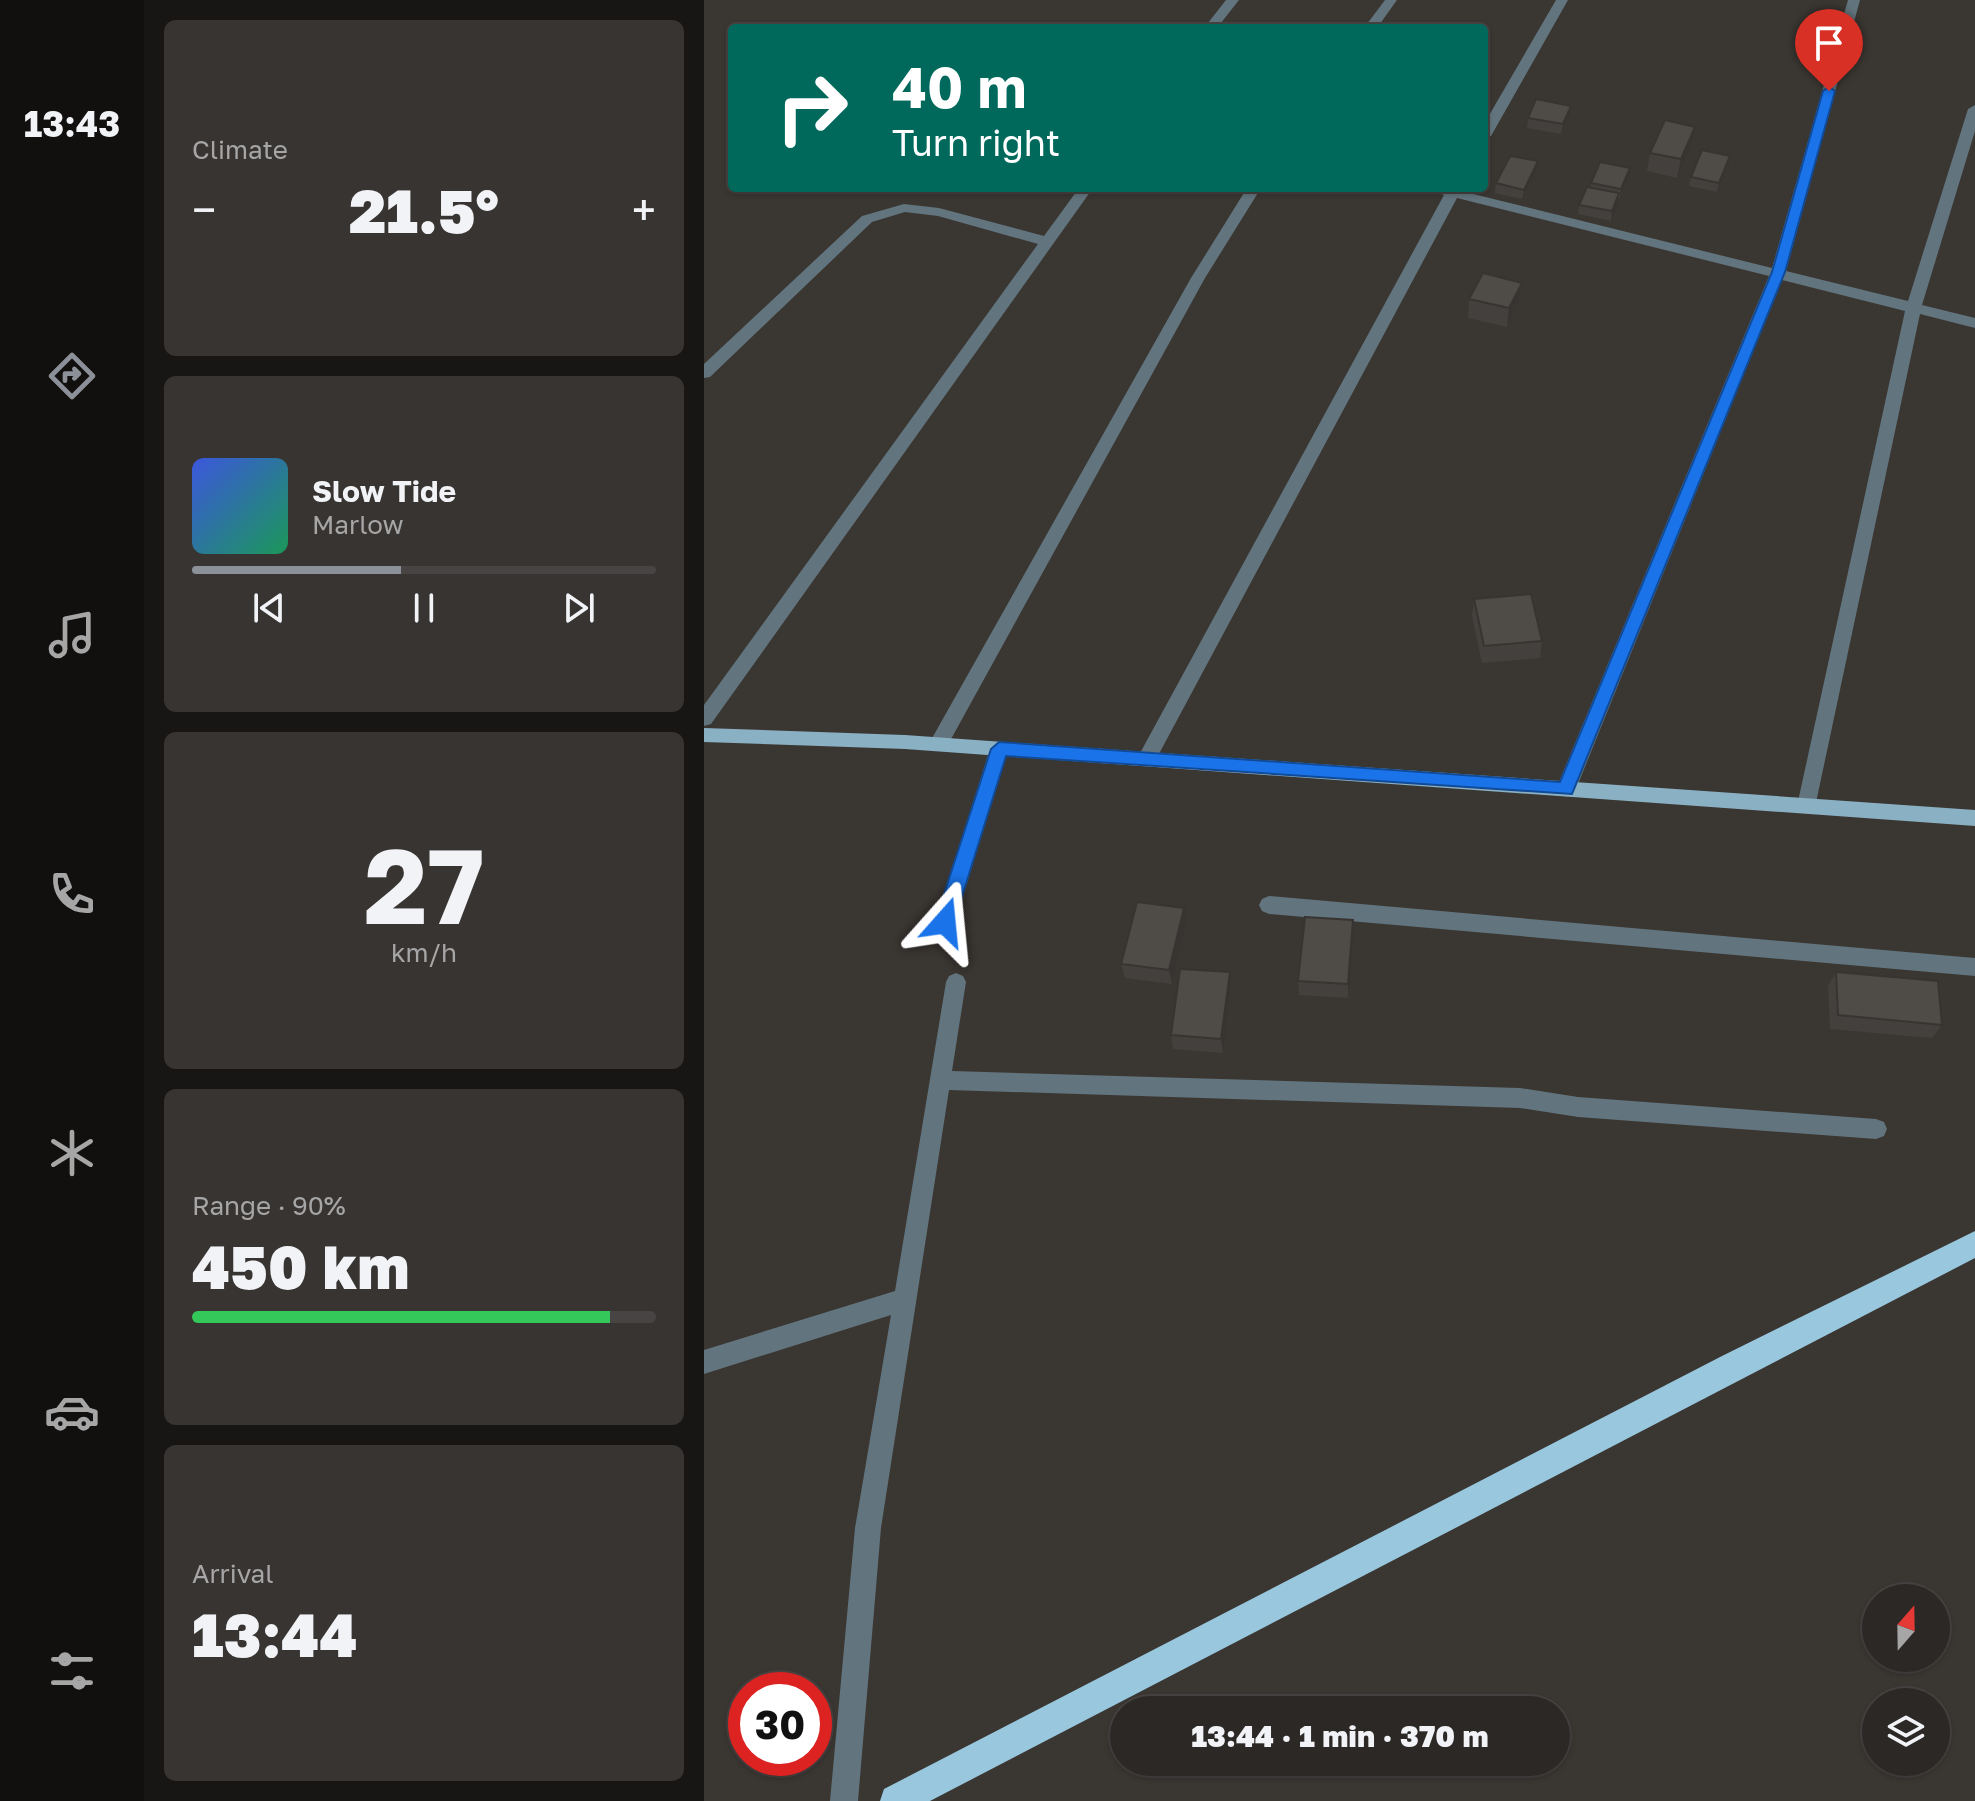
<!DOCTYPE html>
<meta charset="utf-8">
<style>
:root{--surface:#2c2826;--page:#383432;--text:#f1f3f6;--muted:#a6a6a7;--line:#484443;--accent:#8c9099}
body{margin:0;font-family:"Golos Text",sans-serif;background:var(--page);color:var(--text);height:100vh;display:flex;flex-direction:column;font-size:30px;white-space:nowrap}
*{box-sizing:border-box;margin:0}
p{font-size:26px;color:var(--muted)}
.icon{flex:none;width:44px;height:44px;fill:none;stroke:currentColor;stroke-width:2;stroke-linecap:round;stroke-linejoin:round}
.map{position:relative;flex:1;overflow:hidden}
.side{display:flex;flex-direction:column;gap:20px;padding:20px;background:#181615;width:560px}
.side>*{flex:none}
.guide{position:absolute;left:24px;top:24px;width:760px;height:168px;border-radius:8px;box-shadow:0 2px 6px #0004,0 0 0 2px var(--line);background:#00695c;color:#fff;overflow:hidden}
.needle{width:52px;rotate:20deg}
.fabs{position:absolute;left:1158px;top:1584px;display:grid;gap:16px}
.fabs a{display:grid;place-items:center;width:88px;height:88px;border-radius:50%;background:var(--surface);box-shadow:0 2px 6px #0004,0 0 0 2px var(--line);font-size:40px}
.speed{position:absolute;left:24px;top:1672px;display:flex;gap:16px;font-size:40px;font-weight:700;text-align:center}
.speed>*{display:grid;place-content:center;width:104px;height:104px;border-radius:50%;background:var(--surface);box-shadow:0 2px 6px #0004,0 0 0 2px var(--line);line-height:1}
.speed .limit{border:12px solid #d22;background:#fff;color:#111}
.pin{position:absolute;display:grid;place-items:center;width:68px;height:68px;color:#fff;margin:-82px -34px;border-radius:50% 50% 50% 0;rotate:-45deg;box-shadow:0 0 8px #0007}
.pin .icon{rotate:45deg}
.me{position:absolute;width:88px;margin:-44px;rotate:18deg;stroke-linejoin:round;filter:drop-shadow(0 0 6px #0008)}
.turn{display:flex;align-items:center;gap:28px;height:168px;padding:0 32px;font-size:36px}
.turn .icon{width:104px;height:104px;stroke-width:2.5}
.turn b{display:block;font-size:56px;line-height:68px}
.big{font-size:60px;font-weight:800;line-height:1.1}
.side .widget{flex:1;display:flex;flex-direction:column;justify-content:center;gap:12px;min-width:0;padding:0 28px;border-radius:12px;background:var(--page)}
.side .dial{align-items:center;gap:0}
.dial b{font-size:104px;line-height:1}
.song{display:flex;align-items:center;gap:24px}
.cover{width:96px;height:96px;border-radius:12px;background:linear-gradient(135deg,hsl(230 70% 55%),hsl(150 70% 35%))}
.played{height:8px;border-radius:4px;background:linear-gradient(90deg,var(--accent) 45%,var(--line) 45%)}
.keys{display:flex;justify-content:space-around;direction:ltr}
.heat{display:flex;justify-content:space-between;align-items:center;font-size:44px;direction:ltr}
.charge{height:12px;border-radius:6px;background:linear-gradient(90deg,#34c759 90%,var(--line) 0)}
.trip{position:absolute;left:406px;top:1696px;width:460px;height:80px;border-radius:40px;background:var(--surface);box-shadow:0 2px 6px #0004,0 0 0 2px var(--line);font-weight:800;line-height:80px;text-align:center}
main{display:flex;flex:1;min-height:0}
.dock{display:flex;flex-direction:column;width:144px;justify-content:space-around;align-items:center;background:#12100f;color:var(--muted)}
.dock .icon{width:56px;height:56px}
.dock .selected{color:var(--accent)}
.dock b{font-size:36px;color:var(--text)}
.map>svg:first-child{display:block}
</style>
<main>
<nav class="dock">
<b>13:43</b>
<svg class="icon selected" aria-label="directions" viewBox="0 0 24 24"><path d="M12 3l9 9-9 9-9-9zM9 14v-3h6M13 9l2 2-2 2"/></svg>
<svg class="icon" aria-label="music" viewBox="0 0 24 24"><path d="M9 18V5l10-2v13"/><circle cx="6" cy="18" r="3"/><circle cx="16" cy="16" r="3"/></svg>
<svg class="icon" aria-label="phone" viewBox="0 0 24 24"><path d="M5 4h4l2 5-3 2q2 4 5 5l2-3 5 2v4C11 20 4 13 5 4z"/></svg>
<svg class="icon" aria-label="climate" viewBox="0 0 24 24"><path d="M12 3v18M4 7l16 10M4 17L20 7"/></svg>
<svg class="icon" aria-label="car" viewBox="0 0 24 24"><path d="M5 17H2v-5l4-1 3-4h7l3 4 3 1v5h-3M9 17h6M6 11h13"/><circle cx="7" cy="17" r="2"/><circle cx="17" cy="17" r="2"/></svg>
<svg class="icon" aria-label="filters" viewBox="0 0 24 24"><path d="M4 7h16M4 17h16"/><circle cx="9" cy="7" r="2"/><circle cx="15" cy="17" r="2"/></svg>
</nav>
<section class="side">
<div class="widget"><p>Climate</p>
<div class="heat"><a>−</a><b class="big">21.5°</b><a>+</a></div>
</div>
<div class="widget">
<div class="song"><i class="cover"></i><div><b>Slow Tide</b><p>Marlow</p></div></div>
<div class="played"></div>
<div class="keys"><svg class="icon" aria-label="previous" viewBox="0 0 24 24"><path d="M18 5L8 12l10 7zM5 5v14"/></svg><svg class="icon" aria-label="pause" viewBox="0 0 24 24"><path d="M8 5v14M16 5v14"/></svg><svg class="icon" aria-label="next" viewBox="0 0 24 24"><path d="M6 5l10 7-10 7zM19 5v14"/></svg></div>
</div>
<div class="widget dial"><b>27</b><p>km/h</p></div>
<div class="widget"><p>Range · 90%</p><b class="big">450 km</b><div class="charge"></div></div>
<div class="widget"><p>Arrival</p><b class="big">13:44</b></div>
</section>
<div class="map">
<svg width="1271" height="1801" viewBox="0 0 1271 1801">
<rect width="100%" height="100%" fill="#3a3632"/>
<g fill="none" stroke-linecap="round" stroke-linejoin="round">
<path fill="#62747d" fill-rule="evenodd" d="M522 0H535L513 28H500Z
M681 0H693L673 28H660Z
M852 0H864L787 136 780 140V124Z
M1144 0H1156L1082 271 1204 301 1264 109 1271 105V131L1218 305 1271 318V328L1216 314 1110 812H1096L1093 806 1201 311 1078 280 872 789 862 797 852 789 1065 276 753 198 449 765H435L433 760 435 755 740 195 721 188H758L757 191 1068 268Z
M375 188H389L7 724 0 726V705L334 244 234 216 201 212 168 222 6 377 0 378V364L158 216 200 204 235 208 340 236Z
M543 188H557L501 278 241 750H227L225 745 227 740 487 278Z
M295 742 304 749 251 922 248 928 241 931 234 928 231 922 286 749Z
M565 896 1271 958V976L565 914 558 911 555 905 558 899Z
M252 973 259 976 262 982 248 1071 816 1088 874 1097 1172 1119 1180 1122 1183 1129 1180 1136 1172 1139 874 1117 816 1108 245 1090 177 1528 154 1801H126L151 1528 187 1315 0 1374V1350L191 1291 242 982 245 976Z"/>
<path fill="#8ab0c3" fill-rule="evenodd" d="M0 728 201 735 1271 810V826L201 749 0 742Z"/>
<path fill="#99c7de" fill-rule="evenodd" d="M1271 1231V1258L226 1801H176L180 1789 1018 1356Z"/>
</g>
<path fill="#44403d" d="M865 115 857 134 823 128 824 118Z
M987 145 973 178 943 171 946 153Z
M1024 165 1013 192 985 186 987 177Z
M833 171 818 199 791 193 792 183Z
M925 178 916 199 914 198 907 221 874 214 875 205 887 188V183Z
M818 283 815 301 803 327 764 318 765 299Z
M770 599 838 641 836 658 778 663 768 616Z
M649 920 644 998 595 995 594 981Z
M483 923 468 984 421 978 417 964Z
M1132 972 1238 1025 1228 1038 1126 1029 1124 986Z
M527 987 519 1053 469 1049 467 1035Z"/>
<path fill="#373432" d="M867 106 865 115 857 134 859 124Z
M991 127 987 145 973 178 977 159Z
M1026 156 1024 165 1013 192 1015 183Z
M834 161 833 171 818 199 820 190Z
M926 168 925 178 916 199 917 189Z
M915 193 914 203 907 221 908 211Z
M818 283 815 301 803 327 805 308Z
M480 908 483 923 468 984 465 970Z
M649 920V935L644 998V984Z
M526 972 527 987 519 1053 517 1039Z"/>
<path fill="#4f4b47" stroke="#373432" stroke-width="2" d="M832 99 867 106 859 124 824 118Z
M961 120 991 127 977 159 946 153Z
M998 150 1026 156 1015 183 987 177Z
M806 156 834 161 820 190 792 183Z
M896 162 926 168 917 189 887 183Z
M883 187 915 193 908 211 875 205Z
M779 273 818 283 805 308 765 299Z
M827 594 838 641 780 646 770 599Z
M433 902 480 908 465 970 417 964Z
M601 917 649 920 644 984 594 981Z
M476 969 526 972 517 1039 467 1035Z
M1132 972 1234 981 1238 1025 1134 1015Z"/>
<path fill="#1a73e8" stroke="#114b97" stroke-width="2" d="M1125 87 1131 91 1081 272 868 794 302 756 250 922 247 927H234L231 922 287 749 295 742 856 782 1068 272 1119 91Z"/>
</svg>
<div class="fabs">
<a><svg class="needle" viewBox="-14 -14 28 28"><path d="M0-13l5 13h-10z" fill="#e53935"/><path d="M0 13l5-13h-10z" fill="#a6a6a7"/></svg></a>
<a><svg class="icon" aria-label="layers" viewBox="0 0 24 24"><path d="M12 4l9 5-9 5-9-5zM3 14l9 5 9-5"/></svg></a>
</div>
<div class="speed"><div class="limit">30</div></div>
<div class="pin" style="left:1125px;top:91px;background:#d93025"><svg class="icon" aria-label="arrive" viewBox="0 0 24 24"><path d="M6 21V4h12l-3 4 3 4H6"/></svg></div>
<svg class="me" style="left:241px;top:922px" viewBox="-20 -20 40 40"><path d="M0-17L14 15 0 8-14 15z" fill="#1a73e8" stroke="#fff" stroke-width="4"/></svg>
<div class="trip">13:44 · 1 min · 370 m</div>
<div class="guide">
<div class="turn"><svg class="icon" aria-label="right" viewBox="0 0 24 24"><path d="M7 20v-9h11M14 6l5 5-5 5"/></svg><div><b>40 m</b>Turn right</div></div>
</div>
</div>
</main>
